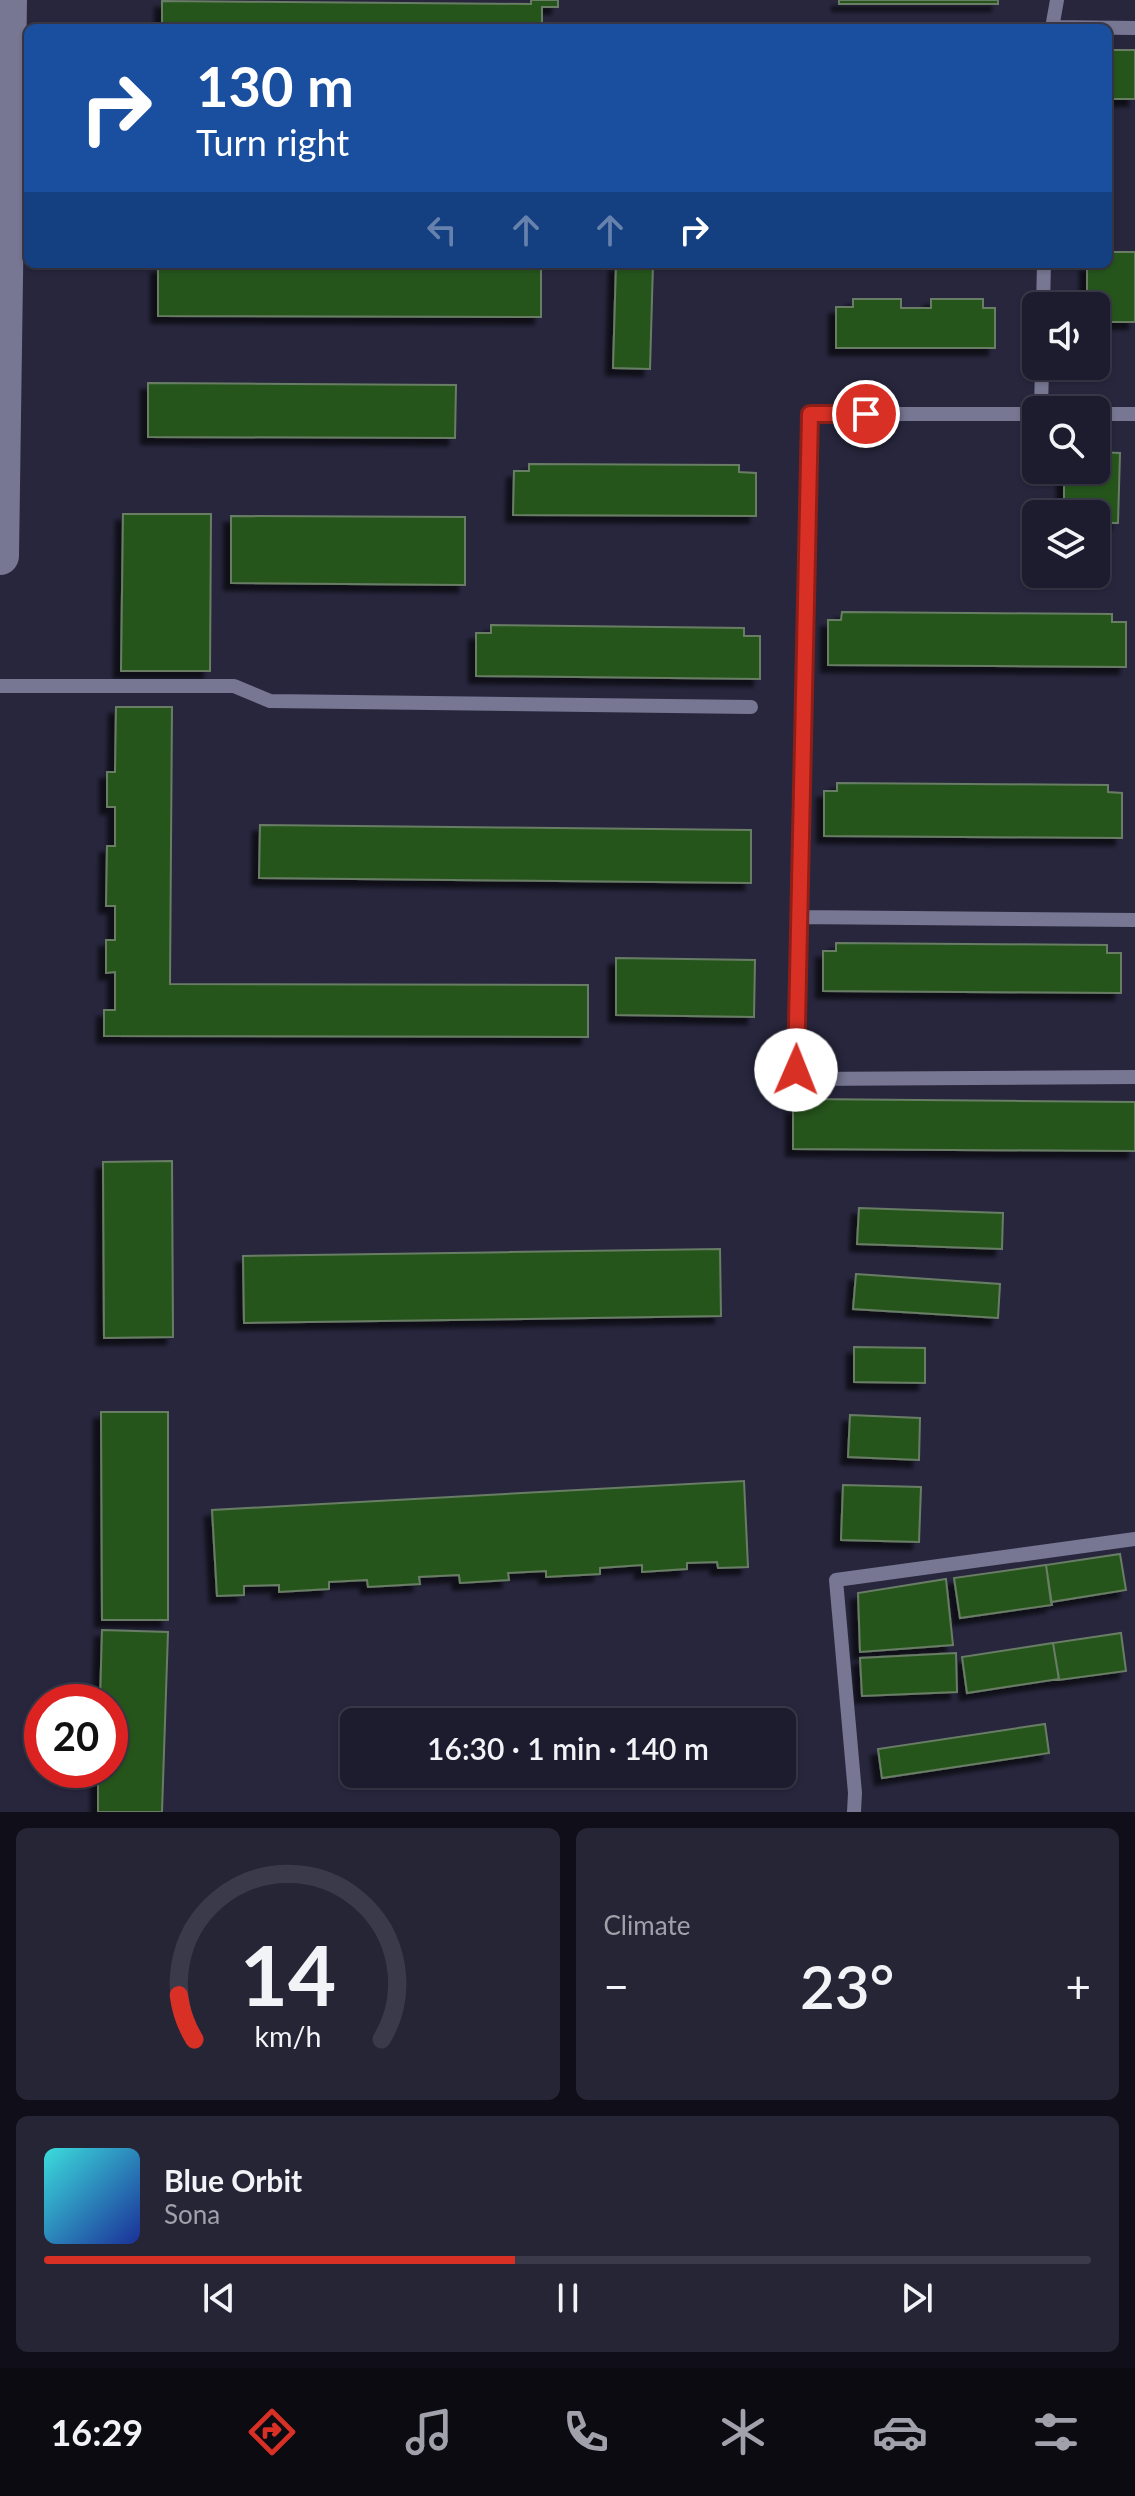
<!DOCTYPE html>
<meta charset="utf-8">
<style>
:root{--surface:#1d1c2e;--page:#252536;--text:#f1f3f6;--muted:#a0a1aa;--line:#3b3a4a;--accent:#d93025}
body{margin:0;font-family:Lato,sans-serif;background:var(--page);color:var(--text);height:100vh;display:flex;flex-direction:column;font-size:30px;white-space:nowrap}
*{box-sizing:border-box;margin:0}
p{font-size:26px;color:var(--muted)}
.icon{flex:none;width:44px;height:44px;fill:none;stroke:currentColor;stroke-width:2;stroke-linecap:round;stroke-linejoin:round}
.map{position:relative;height:1812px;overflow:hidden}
.panel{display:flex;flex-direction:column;gap:16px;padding:16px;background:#100f19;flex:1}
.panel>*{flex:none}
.guide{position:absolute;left:24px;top:24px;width:1088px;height:244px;border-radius:12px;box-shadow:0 2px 6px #0004,0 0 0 2px var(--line);background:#1a4fa0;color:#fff;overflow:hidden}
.fabs{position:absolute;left:1022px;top:292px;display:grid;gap:16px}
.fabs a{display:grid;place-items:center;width:88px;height:88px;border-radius:12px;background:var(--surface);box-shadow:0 2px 6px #0004,0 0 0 2px var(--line);font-size:40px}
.speed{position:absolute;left:24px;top:1684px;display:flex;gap:16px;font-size:40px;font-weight:700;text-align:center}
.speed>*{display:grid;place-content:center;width:104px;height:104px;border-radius:50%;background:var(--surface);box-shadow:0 2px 6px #0004,0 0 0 2px var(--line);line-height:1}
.speed .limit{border:12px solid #d22;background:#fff;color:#111}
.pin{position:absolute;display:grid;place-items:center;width:68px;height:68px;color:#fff;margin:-34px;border:4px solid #fff;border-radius:50%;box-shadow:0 2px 8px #0007}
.me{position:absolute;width:88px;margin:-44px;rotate:1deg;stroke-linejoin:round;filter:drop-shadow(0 0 6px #0008)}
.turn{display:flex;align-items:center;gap:28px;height:168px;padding:0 40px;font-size:36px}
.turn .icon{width:104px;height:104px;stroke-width:2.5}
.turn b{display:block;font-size:56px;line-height:68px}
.lanes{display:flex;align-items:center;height:76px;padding:0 40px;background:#0003;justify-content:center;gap:40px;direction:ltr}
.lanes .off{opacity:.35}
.big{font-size:60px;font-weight:600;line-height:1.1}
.panel .tile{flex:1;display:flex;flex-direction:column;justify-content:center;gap:12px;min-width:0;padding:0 28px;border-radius:12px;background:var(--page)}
.panel .dial{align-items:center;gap:0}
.dial svg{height:208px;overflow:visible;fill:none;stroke:var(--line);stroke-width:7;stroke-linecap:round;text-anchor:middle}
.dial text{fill:var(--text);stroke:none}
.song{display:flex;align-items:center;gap:24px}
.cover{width:96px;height:96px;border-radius:12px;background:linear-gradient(135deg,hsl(180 70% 55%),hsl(230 70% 35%))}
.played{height:8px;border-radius:4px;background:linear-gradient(90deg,var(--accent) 45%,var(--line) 45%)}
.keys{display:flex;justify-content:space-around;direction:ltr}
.heat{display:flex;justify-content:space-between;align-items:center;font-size:44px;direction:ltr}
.panel .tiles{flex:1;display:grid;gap:16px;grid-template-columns:1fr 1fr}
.tile:last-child{grid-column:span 2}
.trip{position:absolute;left:340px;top:1708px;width:456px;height:80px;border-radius:12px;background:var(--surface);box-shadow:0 2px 6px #0004,0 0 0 2px var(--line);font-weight:600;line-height:80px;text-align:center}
.tabs{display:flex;height:128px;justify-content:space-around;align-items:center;background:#0c0b12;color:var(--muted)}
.tabs .icon{width:56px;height:56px}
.tabs .on{color:var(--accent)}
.tabs b{font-size:36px;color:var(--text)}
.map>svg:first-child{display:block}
</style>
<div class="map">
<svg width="1135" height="1812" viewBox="0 0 1135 1812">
<defs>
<filter id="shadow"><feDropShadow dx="-7" dy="7" stdDeviation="2" flood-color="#0009"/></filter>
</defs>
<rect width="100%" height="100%" fill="#27263d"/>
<path fill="#26551d" stroke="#697d65" stroke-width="2" filter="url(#shadow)" d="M531 0H558V7H542V28H162V1L531 4Z
M839 0H998V4H839Z
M1108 50H1135V99H1108Z
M1108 252H1135V322H1096V306H1087V264H1108Z
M616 264H653L650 369 613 368Z
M158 266 541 267V317L158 316Z
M853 299H901V308H931V299H983V308H995V348H836V307H853Z
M148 383 456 385 455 438 148 437Z
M1096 452 1120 453 1118 523H1096V514H1064V470H1096Z
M529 464 739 465V472L756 473V516L513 515 514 471H529Z
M123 514H211L210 671H121Z
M231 516 465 517V585L231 583Z
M842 612 1112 614V622H1126V667L828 665V620H841Z
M491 625 744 628V636H760V679L476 676V633H491Z
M116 707H172L170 984 588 985V1037L104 1036V1010H115V972L106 973V940H115V906H106L107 846H115V807H107V772H115Z
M837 783 1108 785V792L1122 793V838L824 836V791H837Z
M260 825 751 830V883L259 878Z
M836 943 1107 945V953H1121V993L823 991V951H836Z
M616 958 755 960 754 1017 616 1015Z
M805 1099 1135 1102V1151L793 1149V1107H805Z
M172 1161 173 1337 104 1338 103 1162Z
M859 1208 1003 1213 1002 1249 857 1244Z
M720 1249 721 1316 244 1323 243 1256Z
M856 1274 1000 1284 998 1318 853 1309Z
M854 1347 925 1348V1383L854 1382Z
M101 1412H168V1620H102Z
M850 1415 920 1418 919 1460 848 1457Z
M744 1481 748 1567 718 1568 717 1562 687 1563V1569L642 1572V1565L600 1568V1574L546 1577V1571L508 1573 509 1580 460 1583 459 1575 419 1577 420 1584 368 1587 367 1580 329 1582V1589L279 1592V1585L244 1586V1595L217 1596 212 1510Z
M843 1485 921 1487 919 1542 841 1540Z
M1120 1554 1126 1590 1051 1602 1046 1565Z
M1046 1565 1052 1605 960 1618 954 1578Z
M946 1579 953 1645 860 1652 858 1593Z
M102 1630 168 1632 162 1812H98V1770H110V1702H100Z
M1121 1633 1126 1671 1059 1680 1053 1643Z
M1053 1643 1059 1679 967 1693 962 1657Z
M956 1653 957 1692 862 1696 860 1658Z
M1045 1724 1049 1753 882 1778 878 1749Z"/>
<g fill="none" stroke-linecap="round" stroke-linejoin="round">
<path stroke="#777793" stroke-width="14" d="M1052 27 1135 28
M1052 28 1057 0
M1043 306 1044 264
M1041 410 1042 366
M1036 414H810L796 1070 801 1079 1135 1077
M1096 414H1135
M0 686H234L270 701 751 707
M799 917 1135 920
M854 1812 855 1793 836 1580 1135 1539"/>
<path stroke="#777793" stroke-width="38" d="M0 556 8 0"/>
</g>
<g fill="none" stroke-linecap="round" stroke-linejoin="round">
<defs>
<path id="route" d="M796 1070 810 414H866"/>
</defs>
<use href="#route" stroke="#8d1f18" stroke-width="20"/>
<use href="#route" stroke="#d93025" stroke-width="14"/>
</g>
</svg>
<div class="fabs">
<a><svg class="icon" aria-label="sound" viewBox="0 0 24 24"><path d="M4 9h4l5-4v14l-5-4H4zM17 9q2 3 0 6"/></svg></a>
<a><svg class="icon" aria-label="search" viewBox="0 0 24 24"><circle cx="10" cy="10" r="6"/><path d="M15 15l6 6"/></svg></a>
<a><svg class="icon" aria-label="layers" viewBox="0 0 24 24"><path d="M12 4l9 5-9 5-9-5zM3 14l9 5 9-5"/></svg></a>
</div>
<div class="speed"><div class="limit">20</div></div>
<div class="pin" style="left:866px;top:414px;background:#d93025"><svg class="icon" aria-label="arrive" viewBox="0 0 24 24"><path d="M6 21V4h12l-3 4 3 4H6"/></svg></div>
<svg class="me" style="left:796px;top:1070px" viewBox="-20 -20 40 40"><circle r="19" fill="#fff"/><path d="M0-13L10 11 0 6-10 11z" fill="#d93025"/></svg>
<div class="trip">16:30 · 1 min · 140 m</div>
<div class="guide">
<div class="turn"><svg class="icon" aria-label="right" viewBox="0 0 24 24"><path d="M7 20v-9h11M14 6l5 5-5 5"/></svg><div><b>130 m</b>Turn right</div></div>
<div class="lanes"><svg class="icon off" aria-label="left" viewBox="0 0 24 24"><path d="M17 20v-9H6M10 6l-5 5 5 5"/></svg><svg class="icon off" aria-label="ahead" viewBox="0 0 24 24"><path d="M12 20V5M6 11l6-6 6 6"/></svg><svg class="icon off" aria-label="ahead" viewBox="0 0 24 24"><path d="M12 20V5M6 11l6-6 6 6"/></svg><svg class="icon" aria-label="right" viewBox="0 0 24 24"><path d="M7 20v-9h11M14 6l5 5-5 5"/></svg></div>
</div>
</div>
<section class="panel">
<div class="tiles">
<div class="tile dial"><svg viewBox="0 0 100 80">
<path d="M14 69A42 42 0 1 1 86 69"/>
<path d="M14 69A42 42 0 0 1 8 52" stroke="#d93025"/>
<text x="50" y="56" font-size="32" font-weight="700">14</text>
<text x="50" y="72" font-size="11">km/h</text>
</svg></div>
<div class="tile"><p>Climate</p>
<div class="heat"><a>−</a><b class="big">23°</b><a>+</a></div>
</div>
<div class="tile">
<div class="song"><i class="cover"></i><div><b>Blue Orbit</b><p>Sona</p></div></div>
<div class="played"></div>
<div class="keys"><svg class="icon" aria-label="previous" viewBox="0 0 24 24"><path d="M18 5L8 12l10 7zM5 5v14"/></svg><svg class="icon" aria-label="pause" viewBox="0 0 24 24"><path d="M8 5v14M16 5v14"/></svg><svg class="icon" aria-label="next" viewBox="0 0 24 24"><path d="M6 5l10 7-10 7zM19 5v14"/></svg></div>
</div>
</div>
</section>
<nav class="tabs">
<b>16:29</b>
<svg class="icon on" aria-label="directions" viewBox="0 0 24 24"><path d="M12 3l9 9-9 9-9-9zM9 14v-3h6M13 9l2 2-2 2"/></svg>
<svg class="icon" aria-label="music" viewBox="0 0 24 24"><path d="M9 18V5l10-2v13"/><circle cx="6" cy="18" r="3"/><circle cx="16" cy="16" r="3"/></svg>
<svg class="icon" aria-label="phone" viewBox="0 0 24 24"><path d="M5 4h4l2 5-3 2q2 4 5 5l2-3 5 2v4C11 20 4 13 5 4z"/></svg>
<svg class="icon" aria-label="climate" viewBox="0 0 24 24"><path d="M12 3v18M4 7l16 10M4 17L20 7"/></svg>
<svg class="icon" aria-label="car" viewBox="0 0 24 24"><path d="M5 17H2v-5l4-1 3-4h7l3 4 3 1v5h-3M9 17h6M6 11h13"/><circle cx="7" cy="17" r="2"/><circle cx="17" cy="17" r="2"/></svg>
<svg class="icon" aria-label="filters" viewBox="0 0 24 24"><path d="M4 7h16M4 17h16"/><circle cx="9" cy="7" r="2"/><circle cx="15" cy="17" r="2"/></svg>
</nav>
